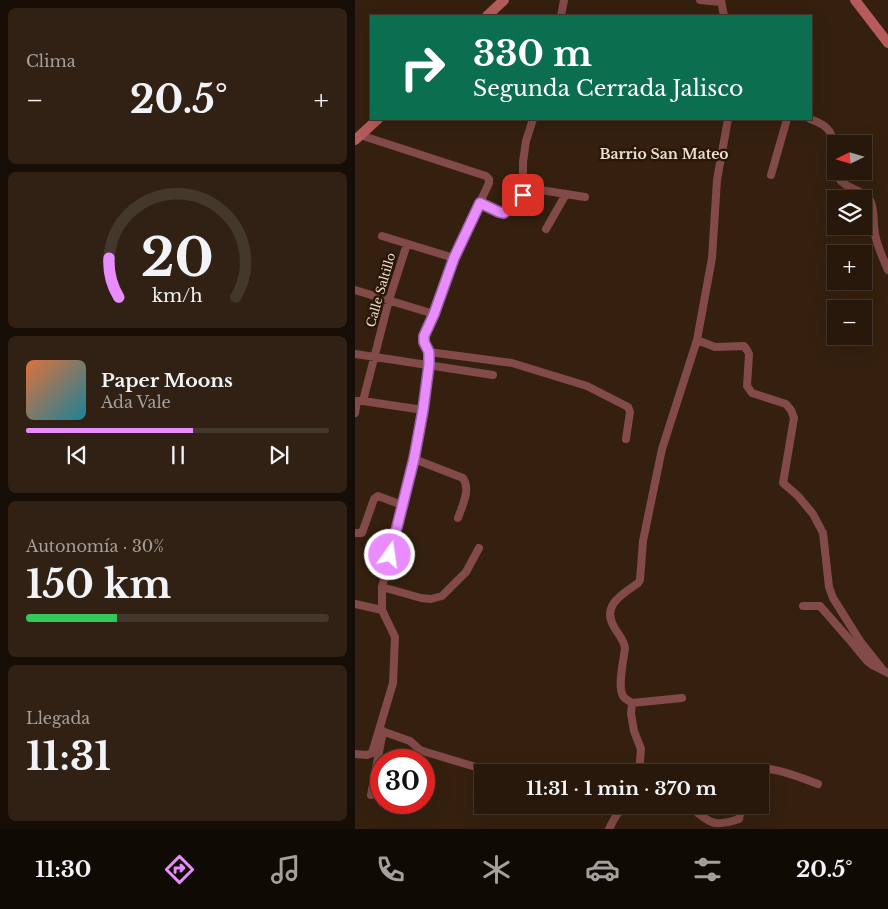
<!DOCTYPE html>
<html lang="es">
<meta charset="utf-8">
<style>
:root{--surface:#28180b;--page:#302114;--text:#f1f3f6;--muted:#a5a09d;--line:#44372c;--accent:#e98dfe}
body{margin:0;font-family:"Libre Baskerville",serif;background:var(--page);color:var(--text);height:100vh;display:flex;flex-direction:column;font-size:19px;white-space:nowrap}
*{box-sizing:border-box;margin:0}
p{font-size:16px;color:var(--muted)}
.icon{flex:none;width:28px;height:28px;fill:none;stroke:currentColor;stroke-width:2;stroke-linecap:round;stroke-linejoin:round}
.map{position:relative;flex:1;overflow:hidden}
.details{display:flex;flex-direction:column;gap:8px;padding:8px;background:#160d06;width:355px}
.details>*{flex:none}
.banner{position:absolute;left:15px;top:15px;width:442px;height:105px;border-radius:0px;box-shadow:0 5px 20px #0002,0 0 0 1px var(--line);background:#0b6e4f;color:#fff;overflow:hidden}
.needle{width:32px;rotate:265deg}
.buttons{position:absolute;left:472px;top:135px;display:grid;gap:10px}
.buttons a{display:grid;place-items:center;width:45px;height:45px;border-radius:0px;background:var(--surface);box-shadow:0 5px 20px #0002,0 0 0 1px var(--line);font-size:25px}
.speed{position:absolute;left:15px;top:749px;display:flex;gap:10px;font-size:25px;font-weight:700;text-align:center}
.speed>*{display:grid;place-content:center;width:65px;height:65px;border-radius:50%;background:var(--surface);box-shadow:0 5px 20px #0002,0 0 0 1px var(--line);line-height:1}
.speed .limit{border:8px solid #d22;background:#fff;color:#111}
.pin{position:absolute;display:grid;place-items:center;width:42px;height:42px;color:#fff;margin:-21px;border-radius:10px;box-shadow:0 2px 8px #0006}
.me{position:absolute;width:55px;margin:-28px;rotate:14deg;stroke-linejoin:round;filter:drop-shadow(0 0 4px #0008)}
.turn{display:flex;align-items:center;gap:18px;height:105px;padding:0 20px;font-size:22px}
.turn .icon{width:65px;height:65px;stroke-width:2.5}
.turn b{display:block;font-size:35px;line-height:42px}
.big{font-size:38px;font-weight:700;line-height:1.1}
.details .card{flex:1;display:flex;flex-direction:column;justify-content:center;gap:8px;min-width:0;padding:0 18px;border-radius:8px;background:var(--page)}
.details .dial{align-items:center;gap:0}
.dial svg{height:130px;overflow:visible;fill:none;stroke:var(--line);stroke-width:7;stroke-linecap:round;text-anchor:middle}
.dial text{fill:var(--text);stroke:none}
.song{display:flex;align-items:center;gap:15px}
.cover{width:60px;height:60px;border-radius:8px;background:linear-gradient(135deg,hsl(20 70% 55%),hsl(190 70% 35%))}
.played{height:5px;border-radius:2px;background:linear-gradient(90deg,var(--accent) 55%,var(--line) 55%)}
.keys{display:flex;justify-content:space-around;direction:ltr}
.heat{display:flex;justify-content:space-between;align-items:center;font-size:28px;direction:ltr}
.charge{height:8px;border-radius:4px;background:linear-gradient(90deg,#34c759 30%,var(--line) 0)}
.trip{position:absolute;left:119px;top:764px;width:295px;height:50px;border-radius:0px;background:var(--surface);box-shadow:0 5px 20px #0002,0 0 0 1px var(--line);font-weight:700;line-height:50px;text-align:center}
.menu{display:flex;height:80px;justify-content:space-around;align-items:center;background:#100a04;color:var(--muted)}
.menu .icon{width:35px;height:35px}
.menu .current{color:var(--accent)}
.menu b{font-size:22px;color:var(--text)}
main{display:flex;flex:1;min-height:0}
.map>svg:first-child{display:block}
</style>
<main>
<section class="details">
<div class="card"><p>Clima</p>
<div class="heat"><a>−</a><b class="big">20.5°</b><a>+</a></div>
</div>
<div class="card dial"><svg viewBox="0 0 100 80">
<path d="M14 69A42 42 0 1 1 86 69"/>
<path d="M14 69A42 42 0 0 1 8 45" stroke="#e98dfe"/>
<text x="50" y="56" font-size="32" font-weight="700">20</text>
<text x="50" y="72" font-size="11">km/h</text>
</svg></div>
<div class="card">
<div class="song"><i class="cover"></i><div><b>Paper Moons</b><p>Ada Vale</p></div></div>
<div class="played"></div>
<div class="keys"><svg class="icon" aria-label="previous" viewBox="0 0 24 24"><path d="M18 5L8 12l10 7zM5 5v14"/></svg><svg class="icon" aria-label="pause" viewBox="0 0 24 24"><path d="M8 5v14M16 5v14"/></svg><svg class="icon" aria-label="next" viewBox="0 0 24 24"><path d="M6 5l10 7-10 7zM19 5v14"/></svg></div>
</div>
<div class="card"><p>Autonomía · 30%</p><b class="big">150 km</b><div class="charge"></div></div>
<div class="card"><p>Llegada</p><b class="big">11:31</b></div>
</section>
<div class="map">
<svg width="533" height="829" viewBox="0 0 533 829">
<rect width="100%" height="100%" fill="#35200f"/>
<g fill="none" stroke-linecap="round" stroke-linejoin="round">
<path stroke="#824a48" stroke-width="8" d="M345 0 366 2
M366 0 369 16
M206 16 209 0
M455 119C481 128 477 137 479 160 480 166 480 170 482 175 489 190 507 188 515 200 520 208 518 224 520 234 522 246 528 258 533 270
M5 135 131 176 134 179V183L99 258 79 314 69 336V342L74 352V365L68 410 59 459 27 587V610L40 637 38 683 24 730 55 741 65 750 71 752 124 768
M416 175 432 119
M168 195 174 190 179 189 230 197
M125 203 144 212 149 213 168 195V162L171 141 178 119
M191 229 211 194
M27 236 99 258
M0 290 79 314
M342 340 360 347 389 346 392 350 394 354 392 386 397 393 431 404 436 410 439 418 428 483 443 496 458 514 468 533 474 587 478 598 505 641 528 670
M74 352 157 363 232 386 273 407 275 412 271 439
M0 354 138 375
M0 401H8L68 410
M8 401 34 300 52 244
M0 413 2 401
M59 459 108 478C116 490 107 506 103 518
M0 533H7L19 499 23 496 47 505
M27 587 66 598 76 599 87 596 111 572 124 548
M0 604 27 610
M448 606H465L493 638 512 661 517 665 533 673
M277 703 327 698
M0 754 12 755 17 753 24 730
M284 772 286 749 279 731 276 714 277 703C274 701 270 699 268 696 262 686 269 659 270 648 269 640 263 634 259 627 246 605 268 594 283 583L285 580 288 541 307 449 342 340 357 258 362 180 373 119
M395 772C410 762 447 778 463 784
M16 795 28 731
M332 805C354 820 354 829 384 819L387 805
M254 829C259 819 262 811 273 805"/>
<path stroke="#b55b5b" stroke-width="10" d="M500 0 533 43
M132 16 149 0
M0 140 23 119"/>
</g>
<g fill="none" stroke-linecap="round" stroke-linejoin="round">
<defs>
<path id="route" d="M35 555 59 459 68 410 74 365V352L69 342V336L79 314 99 258 125 203 144 212 149 213 168 195"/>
</defs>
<use href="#route" stroke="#975ca5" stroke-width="12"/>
<use href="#route" stroke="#e98dfe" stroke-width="9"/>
</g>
<g text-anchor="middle" stroke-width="5" stroke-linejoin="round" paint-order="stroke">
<g font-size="12" fill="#ebddd2" stroke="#2b1706">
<text transform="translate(26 290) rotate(-74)" y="4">Calle Saltillo</text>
</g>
<g font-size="14" font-weight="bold" fill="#ebddd2" stroke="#2b1706">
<text x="309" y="159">Barrio San Mateo</text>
</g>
</g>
</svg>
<div class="buttons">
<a><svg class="needle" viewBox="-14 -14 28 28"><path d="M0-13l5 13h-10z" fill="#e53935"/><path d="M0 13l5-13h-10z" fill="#a5a09d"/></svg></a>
<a><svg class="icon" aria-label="layers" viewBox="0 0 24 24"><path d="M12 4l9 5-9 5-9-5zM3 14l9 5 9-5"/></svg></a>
<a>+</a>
<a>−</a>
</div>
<div class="speed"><div class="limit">30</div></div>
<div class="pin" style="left:168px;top:195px;background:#d93025"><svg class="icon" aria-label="arrive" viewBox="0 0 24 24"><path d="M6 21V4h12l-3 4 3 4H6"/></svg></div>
<svg class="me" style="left:35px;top:555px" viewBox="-20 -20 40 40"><circle r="17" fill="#e98dfe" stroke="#fff" stroke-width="3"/><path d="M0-11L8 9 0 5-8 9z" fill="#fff"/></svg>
<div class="trip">11:31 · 1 min · 370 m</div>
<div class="banner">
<div class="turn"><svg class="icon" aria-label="right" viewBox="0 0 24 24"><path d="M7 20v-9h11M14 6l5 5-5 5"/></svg><div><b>330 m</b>Segunda Cerrada Jalisco</div></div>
</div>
</div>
</main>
<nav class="menu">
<b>11:30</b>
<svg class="icon current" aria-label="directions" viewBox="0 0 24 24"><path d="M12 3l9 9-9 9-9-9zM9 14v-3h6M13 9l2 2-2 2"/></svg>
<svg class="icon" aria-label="music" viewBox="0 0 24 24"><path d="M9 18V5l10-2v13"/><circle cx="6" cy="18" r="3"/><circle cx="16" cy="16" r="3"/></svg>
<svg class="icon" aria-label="phone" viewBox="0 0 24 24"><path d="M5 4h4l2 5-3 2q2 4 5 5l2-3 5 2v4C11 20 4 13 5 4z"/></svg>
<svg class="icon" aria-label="climate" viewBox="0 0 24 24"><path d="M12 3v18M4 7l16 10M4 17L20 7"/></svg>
<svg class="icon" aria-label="car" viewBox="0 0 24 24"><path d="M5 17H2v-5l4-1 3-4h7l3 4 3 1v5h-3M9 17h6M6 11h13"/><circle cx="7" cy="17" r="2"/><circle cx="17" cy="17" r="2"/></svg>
<svg class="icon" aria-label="filters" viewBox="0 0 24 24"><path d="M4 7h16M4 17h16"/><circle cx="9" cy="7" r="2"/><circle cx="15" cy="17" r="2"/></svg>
<b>20.5°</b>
</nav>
